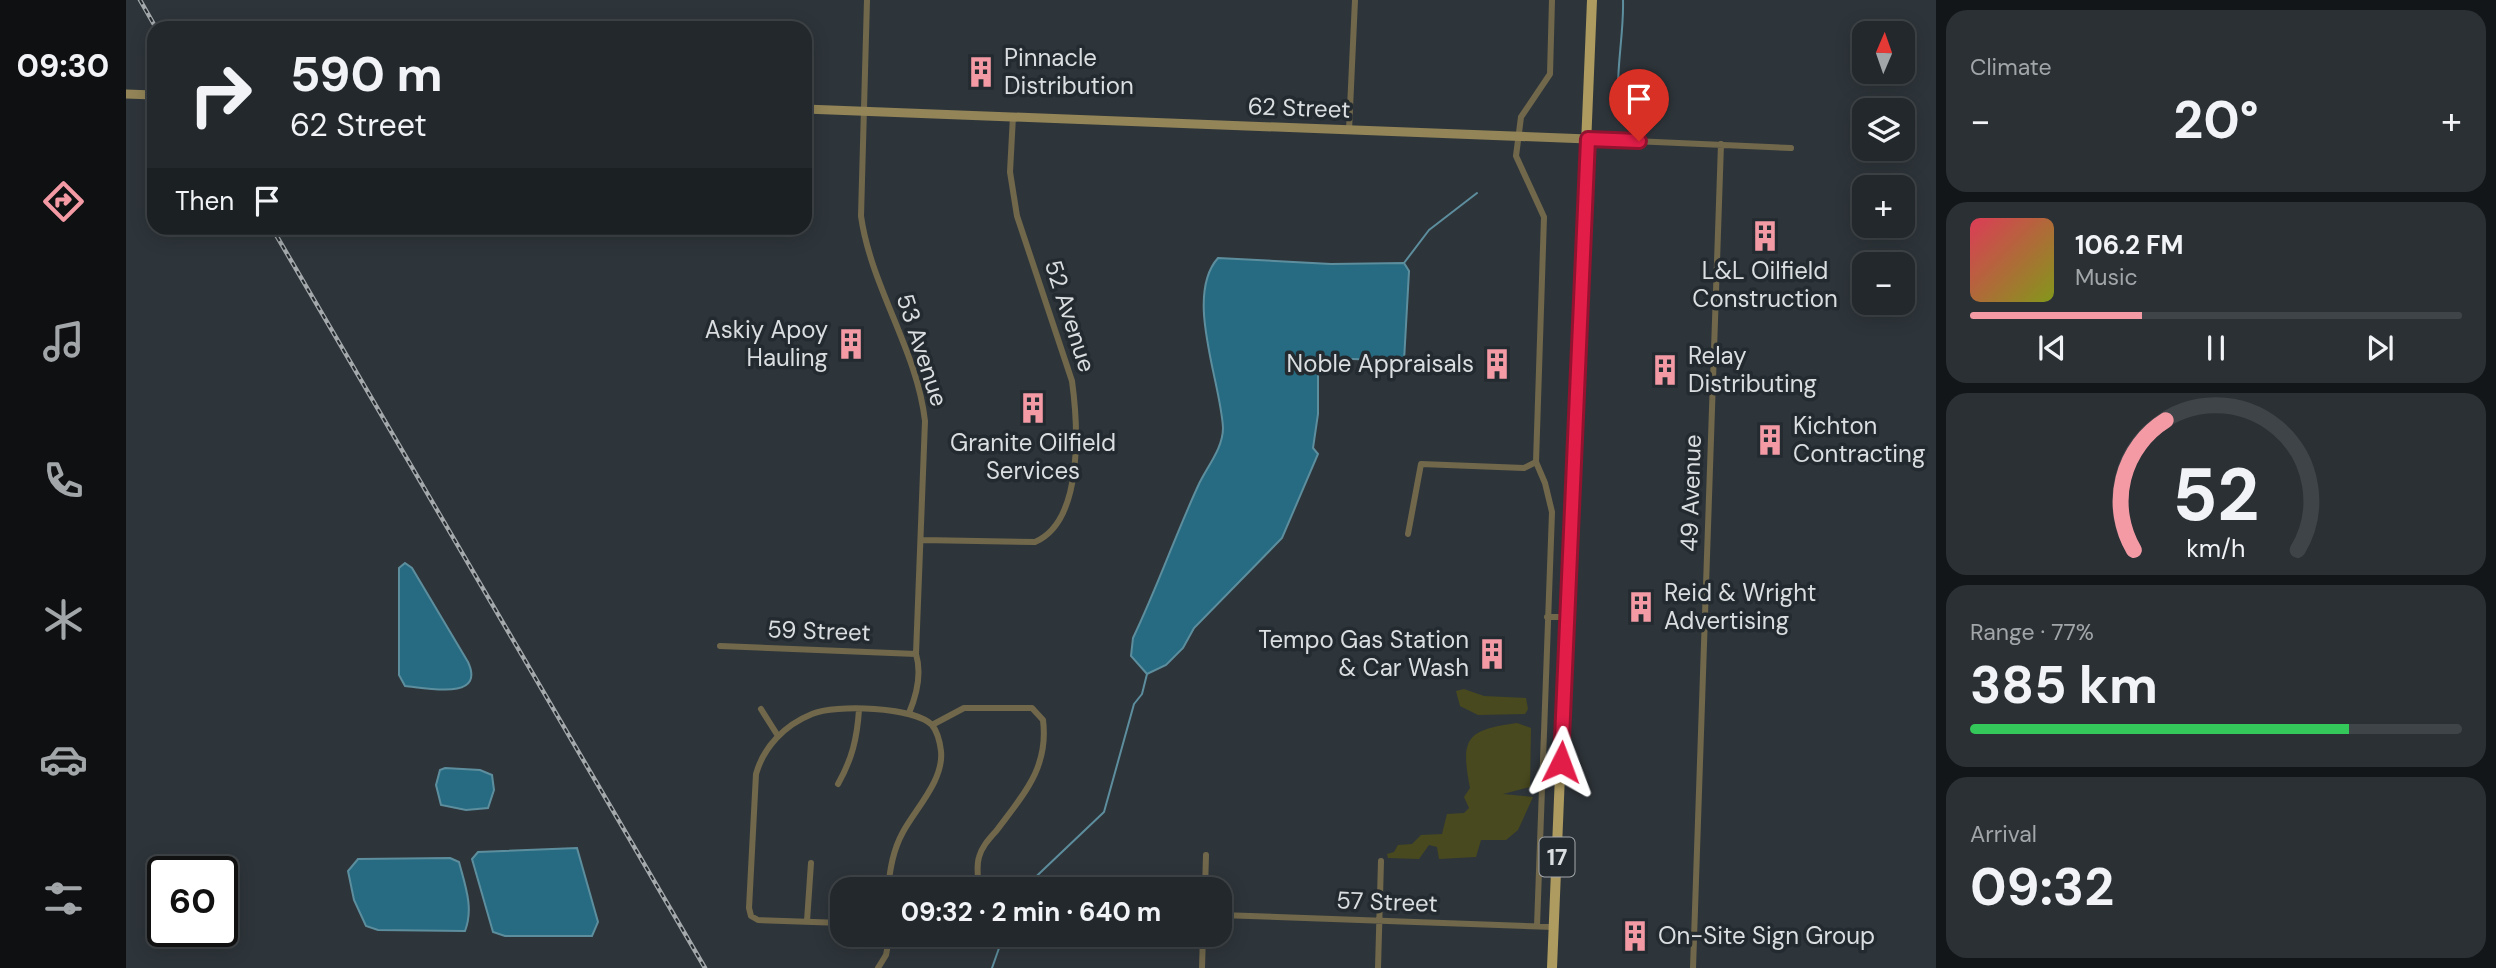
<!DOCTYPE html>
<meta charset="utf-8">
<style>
:root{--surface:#22282c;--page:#2a3034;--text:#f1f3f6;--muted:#a2a6a9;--line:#3f4448;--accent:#f49aa5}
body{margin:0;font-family:"DM Sans",sans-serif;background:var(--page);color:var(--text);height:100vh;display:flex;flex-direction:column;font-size:26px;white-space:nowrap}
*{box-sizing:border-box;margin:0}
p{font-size:23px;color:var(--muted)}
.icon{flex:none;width:38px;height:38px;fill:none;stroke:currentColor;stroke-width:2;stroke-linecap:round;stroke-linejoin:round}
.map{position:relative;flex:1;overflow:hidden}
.sheet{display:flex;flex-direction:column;gap:10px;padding:10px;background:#131618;width:560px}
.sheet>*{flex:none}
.hud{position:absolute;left:21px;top:21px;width:665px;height:214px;border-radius:21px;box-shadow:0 4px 18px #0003,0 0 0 2px var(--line);background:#22282c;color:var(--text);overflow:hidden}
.needle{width:46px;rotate:2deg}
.buttons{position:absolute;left:1726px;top:21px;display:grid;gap:14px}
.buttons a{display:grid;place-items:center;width:63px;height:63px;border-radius:14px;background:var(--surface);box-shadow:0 4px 18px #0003,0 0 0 2px var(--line);font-size:35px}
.speed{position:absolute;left:21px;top:856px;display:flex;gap:14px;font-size:35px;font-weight:700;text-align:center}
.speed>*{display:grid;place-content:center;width:91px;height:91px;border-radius:50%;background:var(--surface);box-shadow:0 4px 18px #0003,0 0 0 2px var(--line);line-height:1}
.speed .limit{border:4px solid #111;border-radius:10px;background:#fff;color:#111}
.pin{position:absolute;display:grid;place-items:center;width:60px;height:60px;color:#fff;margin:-72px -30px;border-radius:50% 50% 50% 0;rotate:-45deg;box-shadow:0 0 7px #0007}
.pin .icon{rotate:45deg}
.me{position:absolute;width:77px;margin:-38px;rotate:3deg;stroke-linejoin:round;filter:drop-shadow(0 0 5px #0008)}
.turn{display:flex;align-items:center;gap:24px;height:147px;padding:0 28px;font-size:32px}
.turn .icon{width:91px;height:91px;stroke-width:2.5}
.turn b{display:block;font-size:49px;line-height:60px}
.then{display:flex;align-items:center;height:66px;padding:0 28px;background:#0003;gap:14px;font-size:26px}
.big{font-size:52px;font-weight:700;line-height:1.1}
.sheet .widget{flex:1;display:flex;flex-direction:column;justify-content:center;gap:10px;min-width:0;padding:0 24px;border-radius:21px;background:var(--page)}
.sheet .dial{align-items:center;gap:0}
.dial svg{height:182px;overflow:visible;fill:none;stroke:var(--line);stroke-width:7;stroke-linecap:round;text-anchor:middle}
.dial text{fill:var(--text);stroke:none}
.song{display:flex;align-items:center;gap:21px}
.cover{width:84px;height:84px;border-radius:10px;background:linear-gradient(135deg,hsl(350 70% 55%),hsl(70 70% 35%))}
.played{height:7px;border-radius:4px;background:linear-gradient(90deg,var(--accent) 35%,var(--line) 35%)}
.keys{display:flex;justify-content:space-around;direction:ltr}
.heat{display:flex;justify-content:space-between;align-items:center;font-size:38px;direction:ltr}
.charge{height:10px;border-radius:5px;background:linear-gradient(90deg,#34c759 77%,var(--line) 0)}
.trip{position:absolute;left:704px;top:877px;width:402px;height:70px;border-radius:21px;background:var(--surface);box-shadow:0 4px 18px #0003,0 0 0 2px var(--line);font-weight:700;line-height:70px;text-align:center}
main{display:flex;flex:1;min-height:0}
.menu{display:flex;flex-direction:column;width:126px;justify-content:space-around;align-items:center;background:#0e1012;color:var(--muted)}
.menu .icon{width:49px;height:49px}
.menu .current{color:var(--accent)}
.menu b{font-size:32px;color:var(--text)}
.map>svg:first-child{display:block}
</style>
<main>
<nav class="menu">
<b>09:30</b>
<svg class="icon current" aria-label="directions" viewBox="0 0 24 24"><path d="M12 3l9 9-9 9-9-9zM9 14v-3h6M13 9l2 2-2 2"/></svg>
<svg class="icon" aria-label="music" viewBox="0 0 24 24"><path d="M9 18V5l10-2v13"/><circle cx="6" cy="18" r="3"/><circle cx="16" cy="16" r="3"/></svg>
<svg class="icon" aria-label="phone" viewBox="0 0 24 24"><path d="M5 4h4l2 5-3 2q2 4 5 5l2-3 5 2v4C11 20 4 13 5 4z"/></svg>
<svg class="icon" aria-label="climate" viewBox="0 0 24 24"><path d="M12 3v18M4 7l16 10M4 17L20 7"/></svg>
<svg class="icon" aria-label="car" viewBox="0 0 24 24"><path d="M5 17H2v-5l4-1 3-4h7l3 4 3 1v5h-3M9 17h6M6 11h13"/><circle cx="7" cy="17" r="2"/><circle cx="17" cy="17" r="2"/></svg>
<svg class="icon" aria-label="filters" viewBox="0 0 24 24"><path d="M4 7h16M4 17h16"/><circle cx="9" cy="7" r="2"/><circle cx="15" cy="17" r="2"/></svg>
</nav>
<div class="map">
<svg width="1810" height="968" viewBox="0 0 1810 968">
<rect width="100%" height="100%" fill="#2e353a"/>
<path fill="#48491e" d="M1338 689 1358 696 1400 698 1402 709 1399 714 1352 715 1334 706 1330 691Z
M1391 723 1405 728 1404 787 1377 794 1407 797 1392 830 1380 840H1355L1350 857 1313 859 1311 847 1303 845 1293 859 1262 858 1261 854 1268 852 1272 845 1286 844 1295 835 1316 834 1321 814 1338 813 1343 808 1338 797 1344 788C1334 737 1341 730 1391 723Z"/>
<path fill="#276b82" stroke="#5d8e9e" stroke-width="2" d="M1092 258 1205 264 1278 263 1283 271 1278 361 1200 358 1192 364V414L1187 448 1192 454 1156 538 1068 628 1057 648 1040 665 1021 674 1005 656 1007 638C1031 588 1049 536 1072 486 1080 468 1097 449 1097 428 1095 382 1058 296 1092 258Z
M279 563 286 568 342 662C360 701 301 688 279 686L273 675V568Z
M319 768 354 770 366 775 368 790 362 808 340 810 315 805 310 785 314 770Z
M451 848 472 922 466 936H379L367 932 346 859 352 852Z
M324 858 333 862C339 885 348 908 339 931L252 930 240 926 228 900 222 871 232 859Z"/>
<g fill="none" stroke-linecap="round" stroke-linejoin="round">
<path stroke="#5d8e9e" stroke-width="2" d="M1492 95C1491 62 1498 32 1497 0
M1278 263 1303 230 1351 193
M897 889 978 812 1008 704 1016 694 1021 674
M866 968 878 934"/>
<path stroke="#71684c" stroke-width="6" d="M741 0 735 216C745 287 791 350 799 421L790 654C796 674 791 694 783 713
M1223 130 1229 0
M1462 139 1665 148
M1282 534 1295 464 1398 468 1410 462
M796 540 909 542C958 521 952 425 946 381L891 216 884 172 887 116
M1421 617H1441
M594 646 790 654
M635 709 652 736
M806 725 838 708H906L917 720C923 767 898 794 871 830 864 838 856 846 853 857 850 867 852 878 853 889
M712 784C726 759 731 739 733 710
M1079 889 1080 855
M1094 915 1428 927
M681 921 685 863
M716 923 632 920 625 916 623 908 630 774C638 746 659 725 686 714 709 704 789 707 806 725 811 731 814 743 815 751 818 780 790 808 777 832 767 850 764 869 762 889
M1411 926 1426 512 1419 483 1410 462 1418 217 1390 156 1395 117 1424 74 1426 0
M752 968 760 955 764 934
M1076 968 1077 934
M1252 968 1255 861
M1567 968 1595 144"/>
<path stroke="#938558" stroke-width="9" d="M0 94 28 95
M679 109 1462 139"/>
<path stroke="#ad9b60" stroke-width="10" d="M1426 968 1466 0"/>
<defs>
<path id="rail" d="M14 0 30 28
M146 228 579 968"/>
</defs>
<use href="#rail" stroke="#a4a9ac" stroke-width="4.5"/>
<use href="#rail" stroke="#242b30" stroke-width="2" stroke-dasharray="5" stroke-linecap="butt"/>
</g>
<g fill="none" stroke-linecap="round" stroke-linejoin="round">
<defs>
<path id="route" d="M1435 762 1462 139 1513 141"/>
</defs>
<use href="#route" stroke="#92132f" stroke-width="18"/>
<use href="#route" stroke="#e11d48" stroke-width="12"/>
</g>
<defs>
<symbol id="building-bare" viewBox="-9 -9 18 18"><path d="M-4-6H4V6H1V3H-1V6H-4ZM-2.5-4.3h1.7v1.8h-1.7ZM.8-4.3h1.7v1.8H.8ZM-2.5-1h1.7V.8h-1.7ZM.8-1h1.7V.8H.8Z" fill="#f49aa5" stroke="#242b30" stroke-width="2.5" paint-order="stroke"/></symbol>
</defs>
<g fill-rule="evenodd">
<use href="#building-bare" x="833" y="50" width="44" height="44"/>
<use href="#building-bare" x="1617" y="214" width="44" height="44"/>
<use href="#building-bare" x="703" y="322" width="44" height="44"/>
<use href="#building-bare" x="1349" y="342" width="44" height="44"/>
<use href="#building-bare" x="1517" y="348" width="44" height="44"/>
<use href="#building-bare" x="885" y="386" width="44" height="44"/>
<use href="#building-bare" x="1622" y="418" width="44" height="44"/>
<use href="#building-bare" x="1493" y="585" width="44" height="44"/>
<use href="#building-bare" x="1344" y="632" width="44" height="44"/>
<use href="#building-bare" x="1487" y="914" width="44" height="44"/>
</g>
<g text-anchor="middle" stroke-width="7" stroke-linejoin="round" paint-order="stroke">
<rect fill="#242b30" stroke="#a3a8ac" stroke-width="2" x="1413.5" y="837.5" width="35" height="39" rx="5"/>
<g font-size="23" font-weight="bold" fill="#dadee1">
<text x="1431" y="865">17</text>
</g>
<g font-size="24" fill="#dadee1" stroke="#242b30" text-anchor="start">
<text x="878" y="66">Pinnacle<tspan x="878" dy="28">Distribution</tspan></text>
<text x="1639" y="279" text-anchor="middle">L&amp;L Oilfield<tspan x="1639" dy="28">Construction</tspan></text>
<text x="702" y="338" text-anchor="end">Askiy Apoy<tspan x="702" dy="28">Hauling</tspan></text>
<text x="1562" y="364">Relay<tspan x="1562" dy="28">Distributing</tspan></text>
<text x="1348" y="372" text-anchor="end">Noble Appraisals</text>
<text x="1667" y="434">Kichton<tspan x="1667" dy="28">Contracting</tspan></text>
<text x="907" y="451" text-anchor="middle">Granite Oilfield<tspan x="907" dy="28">Services</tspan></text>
<text x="1538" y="601">Reid &amp; Wright<tspan x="1538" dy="28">Advertising</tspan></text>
<text x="1343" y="648" text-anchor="end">Tempo Gas Station<tspan x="1343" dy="28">&amp; Car Wash</tspan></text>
<text x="1532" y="944">On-Site Sign Group</text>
</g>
<g font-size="24" fill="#dadee1" stroke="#242b30">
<text transform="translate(1173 108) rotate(2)" y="8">62 Street</text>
<text transform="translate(944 316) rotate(72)" y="8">52 Avenue</text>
<text transform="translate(796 350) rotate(72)" y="8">53 Avenue</text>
<text transform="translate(1565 493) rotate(-88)" y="8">49 Avenue</text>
<text transform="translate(693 631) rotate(2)" y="8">59 Street</text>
<text transform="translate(1261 902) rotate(2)" y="8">57 Street</text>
</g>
</g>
</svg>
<div class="buttons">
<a><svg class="needle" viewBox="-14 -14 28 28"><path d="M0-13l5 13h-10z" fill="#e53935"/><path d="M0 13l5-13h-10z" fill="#a2a6a9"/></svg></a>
<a><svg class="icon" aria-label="layers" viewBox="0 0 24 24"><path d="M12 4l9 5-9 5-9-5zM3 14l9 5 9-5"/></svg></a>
<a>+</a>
<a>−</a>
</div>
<div class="speed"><div class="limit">60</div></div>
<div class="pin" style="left:1513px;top:141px;background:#d93025"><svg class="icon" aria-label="arrive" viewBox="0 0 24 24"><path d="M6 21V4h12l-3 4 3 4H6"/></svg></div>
<svg class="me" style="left:1435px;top:762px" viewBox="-20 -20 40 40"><path d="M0-17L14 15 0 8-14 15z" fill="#e11d48" stroke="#fff" stroke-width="4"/></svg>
<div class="trip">09:32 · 2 min · 640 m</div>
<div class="hud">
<div class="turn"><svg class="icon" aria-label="right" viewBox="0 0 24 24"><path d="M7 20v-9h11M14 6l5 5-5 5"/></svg><div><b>590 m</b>62 Street</div></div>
<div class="then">Then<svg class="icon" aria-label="arrive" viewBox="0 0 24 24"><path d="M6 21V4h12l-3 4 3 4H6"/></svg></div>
</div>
</div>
<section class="sheet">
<div class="widget"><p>Climate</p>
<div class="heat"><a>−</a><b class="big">20°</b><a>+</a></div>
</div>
<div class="widget">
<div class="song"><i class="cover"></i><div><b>106.2 FM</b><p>Music</p></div></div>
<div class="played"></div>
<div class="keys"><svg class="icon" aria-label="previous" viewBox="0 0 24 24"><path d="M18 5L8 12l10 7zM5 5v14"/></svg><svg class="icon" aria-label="pause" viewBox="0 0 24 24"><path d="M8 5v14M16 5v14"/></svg><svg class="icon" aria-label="next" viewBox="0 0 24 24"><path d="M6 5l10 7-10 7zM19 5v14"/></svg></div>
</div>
<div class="widget dial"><svg viewBox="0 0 100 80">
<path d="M14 69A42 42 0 1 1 86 69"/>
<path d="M14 69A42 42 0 0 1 28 12" stroke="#f49aa5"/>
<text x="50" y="56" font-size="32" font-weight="700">52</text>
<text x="50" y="72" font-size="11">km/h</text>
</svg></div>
<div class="widget"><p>Range · 77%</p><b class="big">385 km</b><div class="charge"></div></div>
<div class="widget"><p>Arrival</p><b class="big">09:32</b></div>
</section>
</main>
